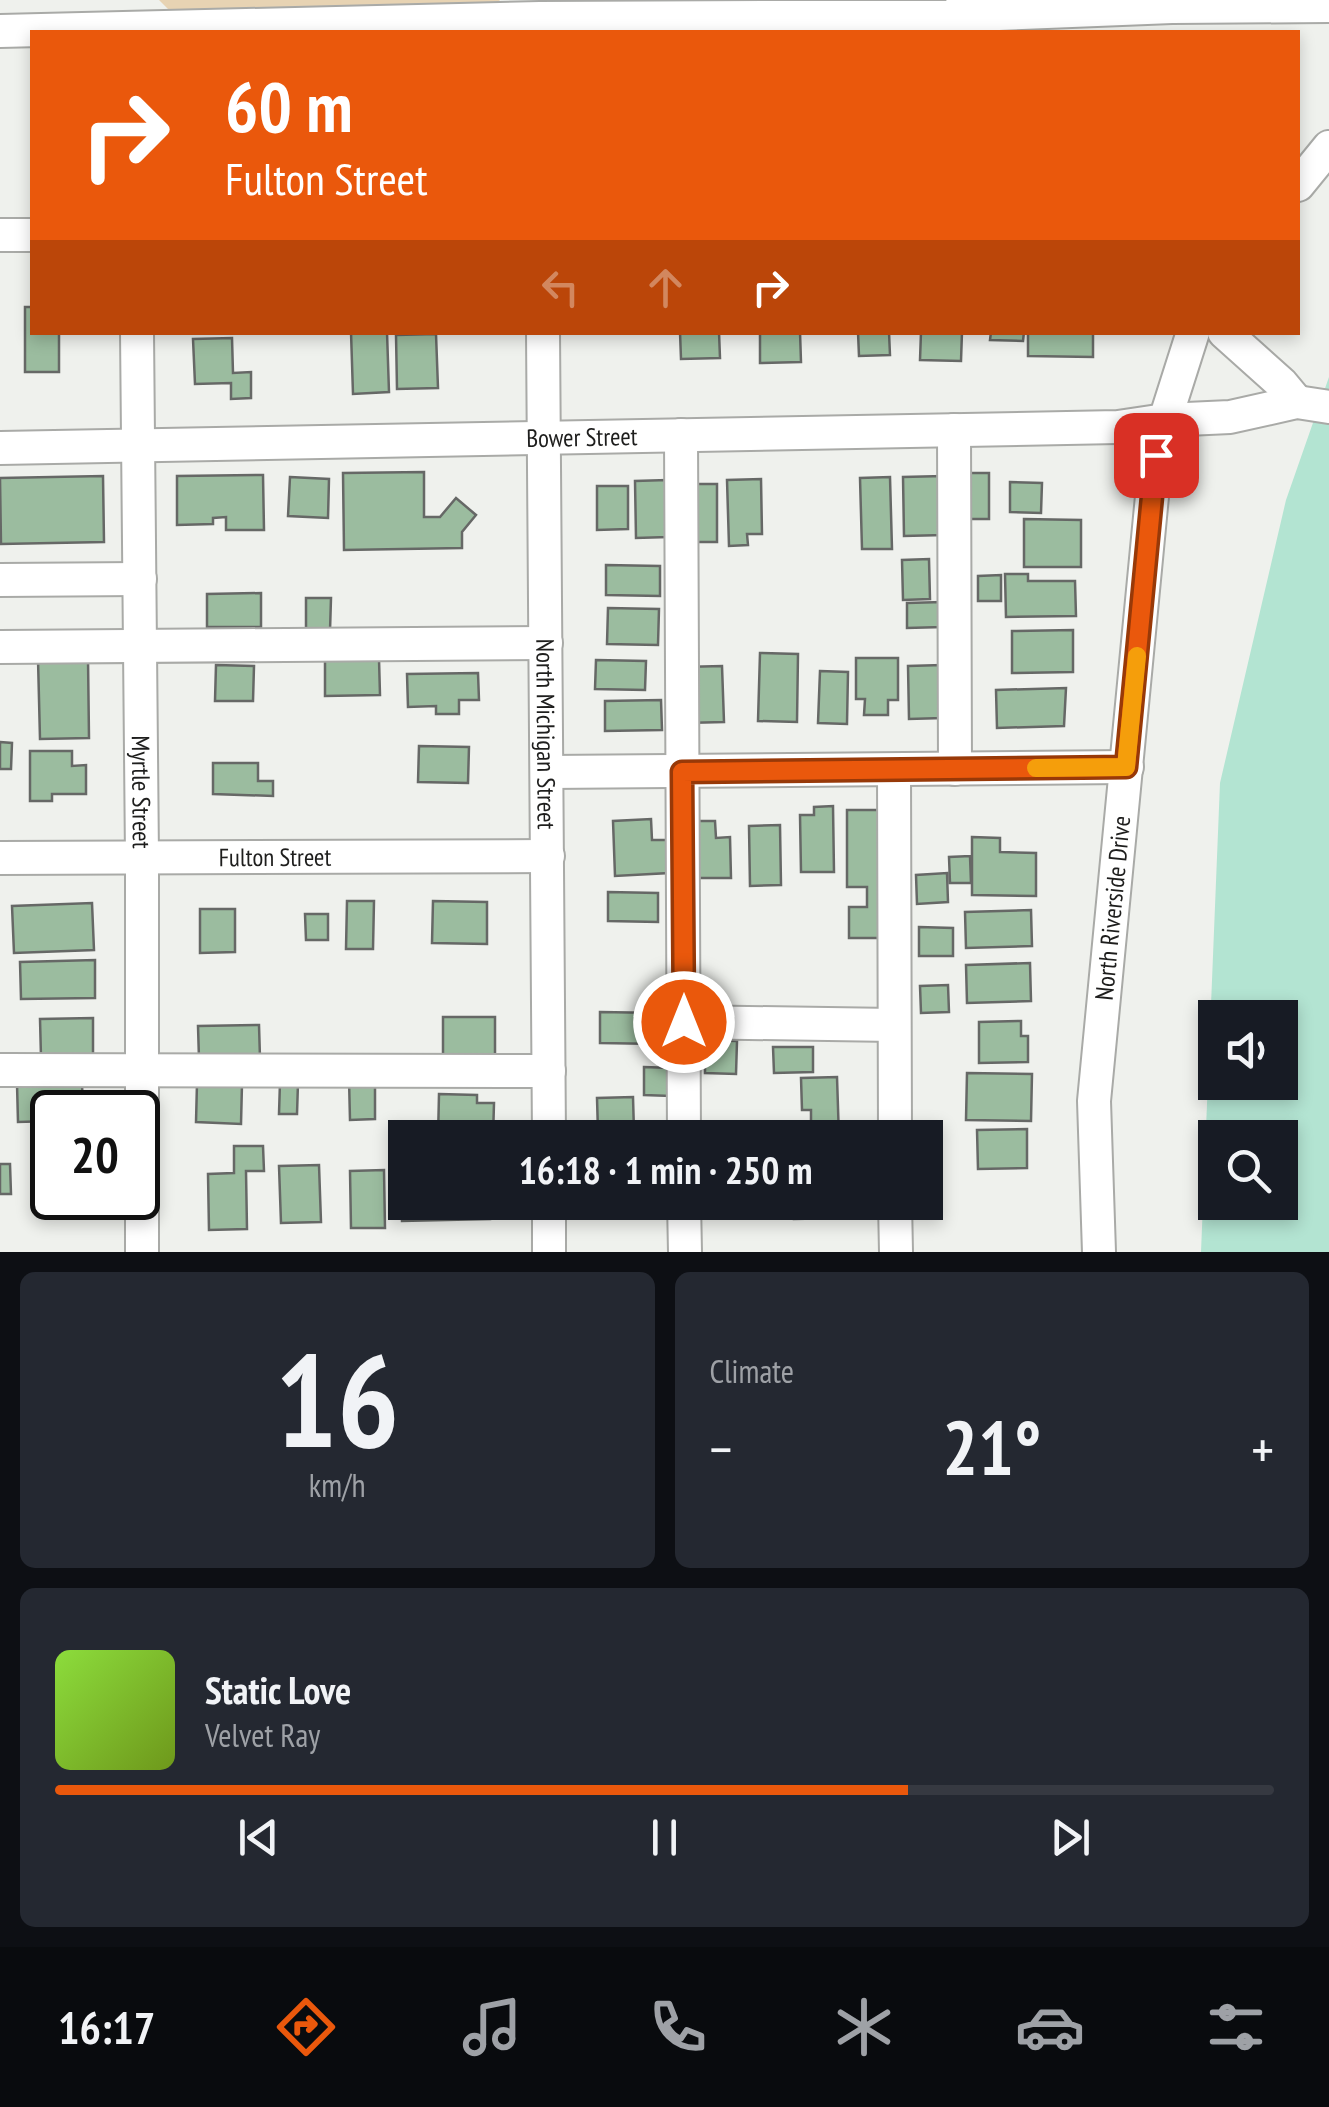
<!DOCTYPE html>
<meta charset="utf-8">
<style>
:root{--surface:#171b24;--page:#242831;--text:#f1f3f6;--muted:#9ea1a6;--line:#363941;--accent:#ea580c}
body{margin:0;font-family:"PT Sans Narrow",sans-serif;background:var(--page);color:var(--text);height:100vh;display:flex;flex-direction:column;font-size:38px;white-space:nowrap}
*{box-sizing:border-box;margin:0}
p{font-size:32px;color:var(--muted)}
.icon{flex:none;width:55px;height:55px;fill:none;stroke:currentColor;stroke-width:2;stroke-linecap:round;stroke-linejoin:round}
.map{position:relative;height:1252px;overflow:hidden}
.side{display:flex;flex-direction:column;gap:20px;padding:20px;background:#0d0f14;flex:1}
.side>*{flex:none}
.top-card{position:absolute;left:30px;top:30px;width:1270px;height:305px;border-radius:0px;box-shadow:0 5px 15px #0003;background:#ea580c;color:#fff;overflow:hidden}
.controls{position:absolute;left:1198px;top:1000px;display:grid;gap:20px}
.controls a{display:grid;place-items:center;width:100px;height:100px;border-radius:0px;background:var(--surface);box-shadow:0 5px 15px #0003;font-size:50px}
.speed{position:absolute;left:30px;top:1090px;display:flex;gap:20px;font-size:50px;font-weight:700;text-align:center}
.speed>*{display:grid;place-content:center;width:130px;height:130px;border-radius:50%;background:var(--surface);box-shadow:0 5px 15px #0003;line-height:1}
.speed .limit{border:5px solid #111;border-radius:15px;background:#fff;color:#111}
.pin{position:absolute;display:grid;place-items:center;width:85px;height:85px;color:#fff;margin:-42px;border-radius:20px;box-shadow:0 5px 15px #0006}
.me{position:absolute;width:110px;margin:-55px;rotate:0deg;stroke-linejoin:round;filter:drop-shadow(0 0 8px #0008)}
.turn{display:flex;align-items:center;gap:35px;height:210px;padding:0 30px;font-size:45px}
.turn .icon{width:130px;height:130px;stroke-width:2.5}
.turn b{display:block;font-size:70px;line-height:85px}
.lanes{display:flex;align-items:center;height:95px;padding:0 30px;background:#0003;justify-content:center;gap:50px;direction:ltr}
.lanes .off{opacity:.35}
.big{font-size:75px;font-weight:700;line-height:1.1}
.side .card{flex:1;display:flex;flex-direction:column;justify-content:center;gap:15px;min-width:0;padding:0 35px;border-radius:15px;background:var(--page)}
.side .dial{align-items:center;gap:0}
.dial b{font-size:130px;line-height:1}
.song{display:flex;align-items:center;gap:30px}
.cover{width:120px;height:120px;border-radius:15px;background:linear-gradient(135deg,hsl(90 70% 55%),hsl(80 70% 35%))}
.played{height:10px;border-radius:5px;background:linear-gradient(90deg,var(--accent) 70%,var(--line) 70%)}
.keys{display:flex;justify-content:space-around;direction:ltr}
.heat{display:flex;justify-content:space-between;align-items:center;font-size:55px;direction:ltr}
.side .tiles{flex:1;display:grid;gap:20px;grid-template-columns:1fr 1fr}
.card:last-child{grid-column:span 2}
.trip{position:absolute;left:388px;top:1120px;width:555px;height:100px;border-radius:0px;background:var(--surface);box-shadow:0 5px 15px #0003;font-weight:700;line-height:100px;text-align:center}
.tab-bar{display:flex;height:160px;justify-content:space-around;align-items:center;background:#090b0e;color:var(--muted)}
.tab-bar .icon{width:70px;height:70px}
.tab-bar .selected{color:var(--accent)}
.tab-bar b{font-size:45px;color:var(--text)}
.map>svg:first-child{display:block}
</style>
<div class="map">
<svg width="1329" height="1252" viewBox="0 0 1329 1252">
<rect width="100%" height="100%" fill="#eff1ed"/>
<path fill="#e7d3b3" d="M159 0H500L497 3 170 11Z"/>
<path fill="#b3e4d2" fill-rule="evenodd" d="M1329 377V1252H1201L1220 783 1286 500ZM1215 1018H1280V1082H1215ZM1215 1138H1280V1202H1215Z"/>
<path fill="#9bbc9f" stroke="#666866" stroke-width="2.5" d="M25 307H32V332H59V372H25Z
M351 332H387L389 392 353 394Z
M680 332H719L720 358 681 359Z
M760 332H800L801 362 760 363Z
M858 332H889L890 355 859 356Z
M921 332H962L961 361 920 360Z
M991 332H1024L1023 341 990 340Z
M1028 332H1093V357L1028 356Z
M436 334 438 388 397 389 396 335Z
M232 338 233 373 251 372V398L231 399V383L195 384 193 339Z
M424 472V517H440L456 498 476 515 462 532V548L344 550 343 473Z
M958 473H989V519H959Z
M263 475 264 530H226V517L213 518V524L177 525V476Z
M103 476 104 542 1 544 0 478Z
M943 476 944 535 904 536 903 477Z
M290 477 329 479 328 518 288 516Z
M890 477 892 549H862L860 478Z
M761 479 762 534H747L748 545 729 546 727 480Z
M667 480 668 537 636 538 635 481Z
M1010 482 1042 483 1041 513 1010 512Z
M685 484H717V542H685Z
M597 486H628V529L597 530Z
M1024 519 1081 520V567H1024Z
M929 559 930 599 903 600 902 560Z
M606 565 660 566V596L606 595Z
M1005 574H1028V581H1075L1076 616 1006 617Z
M1001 575V601H978V576Z
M261 593V627H207V594Z
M306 598H331L330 631 306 630Z
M942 602 943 627 907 628V603Z
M608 608 659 609 658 645 607 644Z
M1073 630V672L1012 673V631Z
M760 653 798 654 797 722 758 721Z
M88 658 89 738 40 739 38 659Z
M856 658H898V700H888V715H864L865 699H856Z
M379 659 380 695 325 696V660Z
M596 660 646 661 645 690 595 689Z
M216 665 254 666 253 701H215Z
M942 665 943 718 909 719 908 666Z
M722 666 724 722 685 723 683 667Z
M820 671 848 672 847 724 818 723Z
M478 673 479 700H459V714H436V706L408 707 407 674Z
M1066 688 1064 726 997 728 996 690Z
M661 700 662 730 605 731V701Z
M0 742 12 743 11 769H0Z
M419 746 469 747 468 783 418 782Z
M30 751H72V766L86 765V794H52V801H30Z
M213 763H258V781H273V796L213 794Z
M833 806 834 872H801L800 815H814V807Z
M847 810H883V938H849V907H867V887H847Z
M651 819 652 840H667L669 873 615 876 613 821Z
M690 821H715L716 838 730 837 731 878H691Z
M780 825 781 885 750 886 749 826Z
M972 837 1000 838V852L1036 853V896L972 895Z
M970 856 971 883H950L949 857Z
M947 873 948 902 917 904 916 875Z
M608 892 658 893V922L608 921Z
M347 901H374L373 949H346Z
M433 901 487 902V944L432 943Z
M92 903 94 950 14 953 12 906Z
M200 909H235V952L200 953Z
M1031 910 1032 946 966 948 965 912Z
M305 914H328V940H306Z
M919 927 953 928V956H919Z
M95 960V998L21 999 20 962Z
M1030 963 1031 1001 967 1003 966 965Z
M948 985 949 1012 921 1013 920 986Z
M600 1012 659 1013V1044L600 1043Z
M443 1017H495V1054L443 1055Z
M93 1018V1056L41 1057 40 1019Z
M1021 1021V1036H1028V1062L979 1063V1022Z
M259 1025 260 1058 199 1059 198 1026Z
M705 1040 737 1041 736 1074 705 1073Z
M773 1047H813V1072L774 1073Z
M644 1067 672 1068 671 1096 644 1095Z
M967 1073 1032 1074 1031 1121 966 1120Z
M837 1077 839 1138H811V1110H802L801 1078Z
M349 1079H375V1119L350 1120Z
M280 1082 298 1083 297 1114H279Z
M82 1083 83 1112H52V1121L18 1122 17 1084Z
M197 1083 242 1084 241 1124 196 1122Z
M439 1094 477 1095V1103H494L493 1138H438Z
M633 1097 634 1132H598L597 1098Z
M1027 1129V1168L978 1169 977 1130Z
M234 1146H263L264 1171H246L247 1229 209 1230 208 1174 234 1173Z
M0 1164H10L11 1194H0Z
M319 1165 321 1222 281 1223 279 1166Z
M384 1170 385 1228H351L350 1171Z
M34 1172H52V1198H83V1211L35 1212Z
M401 1181H405V1202H489L490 1219 402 1221Z
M618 1202H648V1212L619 1213Z
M794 1202H840L841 1218 794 1219Z"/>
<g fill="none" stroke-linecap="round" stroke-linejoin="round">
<defs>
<g id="minor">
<path d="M0 31 540 18 947 16 1172 7 1329 6"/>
<path d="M1298 185 1329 147"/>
<path d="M0 235H32"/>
<path id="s1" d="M137 332 142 858V1252"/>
<path id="s2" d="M543 332 549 1138"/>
<path d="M1224 332 1282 384 1297 402"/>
<path d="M954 430 955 769"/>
<path d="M681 435 684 1138"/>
<path id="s3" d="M0 448 1118 427 1165 420 1230 417 1297 402 1329 407"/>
<path d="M0 580 140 579"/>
<path d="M0 647 546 643"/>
<path d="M894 770 895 1138"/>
<path d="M548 772 1127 767"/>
<path id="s4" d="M0 858 548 856"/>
<path d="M684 1022 894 1025"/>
<path d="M0 1070 549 1071"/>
<path d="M549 1202V1252"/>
<path d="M684 1202 685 1252"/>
<path d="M895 1202 896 1252"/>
<path id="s5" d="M1099 1252 1094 1101 1155 465 1165 420 1193 332"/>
</g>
</defs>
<use href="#minor" stroke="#a9aaa7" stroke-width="36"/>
<use href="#minor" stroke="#fff" stroke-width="32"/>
</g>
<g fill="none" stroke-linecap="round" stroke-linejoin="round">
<defs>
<path id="route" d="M684 1022 682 772 1126 767 1156 455"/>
</defs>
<use href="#route" stroke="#983908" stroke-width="25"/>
<use href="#route" stroke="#ea580c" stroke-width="18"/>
<path stroke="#f59e0b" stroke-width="18" d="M1036 768 1126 767 1137 656"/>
</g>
<g text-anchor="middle" stroke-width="8" stroke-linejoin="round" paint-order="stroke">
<g font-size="25" fill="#1e1e1d" stroke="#fff">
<text dy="9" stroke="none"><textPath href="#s3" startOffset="582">Bower Street</textPath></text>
<text dy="9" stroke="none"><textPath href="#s2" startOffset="402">North Michigan Street</textPath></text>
<text dy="9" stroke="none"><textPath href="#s1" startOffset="460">Myrtle Street</textPath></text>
<text dy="9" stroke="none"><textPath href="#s4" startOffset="275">Fulton Street</textPath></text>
<text dy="9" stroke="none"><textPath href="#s5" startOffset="345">North Riverside Drive</textPath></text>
</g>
</g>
</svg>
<div class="controls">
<a><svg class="icon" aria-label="sound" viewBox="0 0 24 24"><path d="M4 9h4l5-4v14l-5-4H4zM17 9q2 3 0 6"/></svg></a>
<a><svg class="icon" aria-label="search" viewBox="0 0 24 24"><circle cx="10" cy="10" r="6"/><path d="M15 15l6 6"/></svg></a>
</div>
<div class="speed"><div class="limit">20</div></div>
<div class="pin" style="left:1156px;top:455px;background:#d93025"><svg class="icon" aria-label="arrive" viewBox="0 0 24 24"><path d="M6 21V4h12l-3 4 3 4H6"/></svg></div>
<svg class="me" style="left:684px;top:1022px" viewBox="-20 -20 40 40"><circle r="17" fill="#ea580c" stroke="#fff" stroke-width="3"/><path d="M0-11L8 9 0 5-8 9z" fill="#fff"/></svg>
<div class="trip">16:18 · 1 min · 250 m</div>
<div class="top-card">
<div class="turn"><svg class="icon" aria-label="right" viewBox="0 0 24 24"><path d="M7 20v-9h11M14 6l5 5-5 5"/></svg><div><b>60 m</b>Fulton Street</div></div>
<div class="lanes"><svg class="icon off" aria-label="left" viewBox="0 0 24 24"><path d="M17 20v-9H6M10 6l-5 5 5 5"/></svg><svg class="icon off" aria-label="ahead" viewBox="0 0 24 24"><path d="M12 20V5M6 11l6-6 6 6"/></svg><svg class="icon" aria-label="right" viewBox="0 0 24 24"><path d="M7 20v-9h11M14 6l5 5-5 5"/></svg></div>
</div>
</div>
<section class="side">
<div class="tiles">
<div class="card dial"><b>16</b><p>km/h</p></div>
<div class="card"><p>Climate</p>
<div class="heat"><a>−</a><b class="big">21°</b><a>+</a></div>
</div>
<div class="card">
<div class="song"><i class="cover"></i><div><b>Static Love</b><p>Velvet Ray</p></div></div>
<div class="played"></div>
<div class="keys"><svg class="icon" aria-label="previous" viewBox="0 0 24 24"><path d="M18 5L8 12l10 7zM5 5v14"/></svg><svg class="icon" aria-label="pause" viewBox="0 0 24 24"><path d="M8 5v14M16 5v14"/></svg><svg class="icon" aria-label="next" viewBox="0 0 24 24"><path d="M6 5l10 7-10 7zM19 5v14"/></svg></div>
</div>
</div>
</section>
<nav class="tab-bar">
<b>16:17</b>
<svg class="icon selected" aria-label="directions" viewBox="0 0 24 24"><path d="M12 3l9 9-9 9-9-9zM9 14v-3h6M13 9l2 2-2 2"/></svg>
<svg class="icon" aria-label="music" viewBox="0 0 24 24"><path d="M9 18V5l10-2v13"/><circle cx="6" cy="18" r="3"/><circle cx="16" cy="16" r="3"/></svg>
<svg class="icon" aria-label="phone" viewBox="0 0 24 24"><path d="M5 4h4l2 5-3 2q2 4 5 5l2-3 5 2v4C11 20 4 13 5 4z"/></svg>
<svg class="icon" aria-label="climate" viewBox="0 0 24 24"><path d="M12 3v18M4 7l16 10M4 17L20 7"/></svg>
<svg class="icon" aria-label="car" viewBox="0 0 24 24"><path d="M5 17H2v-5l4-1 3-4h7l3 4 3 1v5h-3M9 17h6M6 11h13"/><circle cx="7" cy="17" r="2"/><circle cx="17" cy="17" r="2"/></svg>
<svg class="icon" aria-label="filters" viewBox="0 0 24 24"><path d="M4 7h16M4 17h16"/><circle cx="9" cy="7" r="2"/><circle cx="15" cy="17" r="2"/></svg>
</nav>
